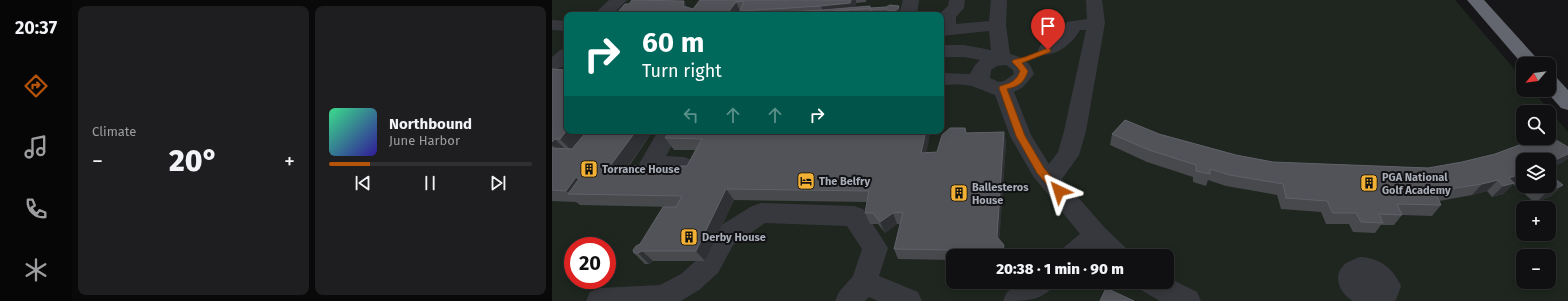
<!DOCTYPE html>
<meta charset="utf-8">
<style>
:root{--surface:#101012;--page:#1e1e20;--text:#f1f3f6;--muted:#9c9d9f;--line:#303032;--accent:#b45309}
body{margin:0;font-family:"Fira Sans",sans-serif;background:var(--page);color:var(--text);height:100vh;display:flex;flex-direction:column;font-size:15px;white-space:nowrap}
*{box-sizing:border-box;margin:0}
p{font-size:13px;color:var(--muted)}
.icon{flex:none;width:22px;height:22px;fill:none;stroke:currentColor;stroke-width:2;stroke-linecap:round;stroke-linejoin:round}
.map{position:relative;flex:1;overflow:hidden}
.details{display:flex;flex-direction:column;gap:6px;padding:6px;background:#09090a;width:480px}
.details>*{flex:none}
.top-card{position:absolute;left:12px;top:12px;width:380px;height:122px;border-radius:8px;box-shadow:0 2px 10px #0003,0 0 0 1px var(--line);background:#00695c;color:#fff;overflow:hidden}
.needle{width:26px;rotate:241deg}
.tools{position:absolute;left:964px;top:57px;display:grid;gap:8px}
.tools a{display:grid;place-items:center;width:40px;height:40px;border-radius:8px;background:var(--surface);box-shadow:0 2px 10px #0003,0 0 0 1px var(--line);font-size:20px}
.speed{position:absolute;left:12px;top:237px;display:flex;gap:8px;font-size:20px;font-weight:700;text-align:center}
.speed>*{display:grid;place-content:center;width:52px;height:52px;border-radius:50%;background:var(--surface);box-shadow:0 2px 10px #0003,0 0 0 1px var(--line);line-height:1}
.speed .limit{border:6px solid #d22;background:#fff;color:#111}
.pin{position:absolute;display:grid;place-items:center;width:34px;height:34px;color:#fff;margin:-41px -17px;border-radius:50% 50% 50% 0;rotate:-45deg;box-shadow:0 0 4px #0007}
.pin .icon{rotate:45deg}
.me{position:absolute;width:44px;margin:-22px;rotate:319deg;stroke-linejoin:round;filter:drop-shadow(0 0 3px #0008)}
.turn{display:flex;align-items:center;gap:14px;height:84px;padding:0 12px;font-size:18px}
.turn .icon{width:52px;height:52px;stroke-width:2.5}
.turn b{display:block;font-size:28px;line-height:34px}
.lanes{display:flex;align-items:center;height:38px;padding:0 12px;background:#0003;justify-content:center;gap:20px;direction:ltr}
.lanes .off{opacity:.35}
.big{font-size:30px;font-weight:800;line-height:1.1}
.details .tile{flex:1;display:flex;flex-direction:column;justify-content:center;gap:6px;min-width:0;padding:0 14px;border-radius:8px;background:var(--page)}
.song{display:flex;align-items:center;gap:12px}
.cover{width:48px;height:48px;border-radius:6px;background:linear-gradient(135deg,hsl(150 70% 55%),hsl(250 70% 35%))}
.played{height:4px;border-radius:2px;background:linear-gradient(90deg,var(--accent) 20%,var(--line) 20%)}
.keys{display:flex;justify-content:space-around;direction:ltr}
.heat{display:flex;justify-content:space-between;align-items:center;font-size:22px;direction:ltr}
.details .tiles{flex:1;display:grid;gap:6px;grid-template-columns:repeat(2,1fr)}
.trip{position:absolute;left:394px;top:249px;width:228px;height:40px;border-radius:8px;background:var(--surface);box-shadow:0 2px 10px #0003,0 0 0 1px var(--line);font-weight:800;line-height:40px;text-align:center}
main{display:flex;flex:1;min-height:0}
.dock{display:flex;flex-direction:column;width:72px;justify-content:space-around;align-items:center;background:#060607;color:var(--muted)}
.dock .icon{width:28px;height:28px}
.dock .selected{color:var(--accent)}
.dock b{font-size:18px;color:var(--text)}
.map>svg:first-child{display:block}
</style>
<main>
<nav class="dock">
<b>20:37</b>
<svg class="icon selected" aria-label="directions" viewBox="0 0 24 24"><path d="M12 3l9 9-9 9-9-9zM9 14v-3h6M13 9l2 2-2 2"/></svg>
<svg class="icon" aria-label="music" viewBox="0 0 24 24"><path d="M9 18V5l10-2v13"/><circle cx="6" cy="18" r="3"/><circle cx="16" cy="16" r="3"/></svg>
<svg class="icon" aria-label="phone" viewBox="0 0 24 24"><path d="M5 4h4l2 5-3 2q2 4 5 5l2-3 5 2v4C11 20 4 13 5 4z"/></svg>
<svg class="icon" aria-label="climate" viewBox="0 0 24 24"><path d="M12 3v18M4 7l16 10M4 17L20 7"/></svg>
</nav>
<section class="details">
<div class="tiles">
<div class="tile"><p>Climate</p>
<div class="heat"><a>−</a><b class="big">20°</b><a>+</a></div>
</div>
<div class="tile">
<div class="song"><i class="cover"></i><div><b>Northbound</b><p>June Harbor</p></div></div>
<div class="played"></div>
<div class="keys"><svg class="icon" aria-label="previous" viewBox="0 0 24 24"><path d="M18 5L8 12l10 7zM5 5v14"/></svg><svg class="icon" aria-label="pause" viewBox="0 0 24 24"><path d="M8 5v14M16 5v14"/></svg><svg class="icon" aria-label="next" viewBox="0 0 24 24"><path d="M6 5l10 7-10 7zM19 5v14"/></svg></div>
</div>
</div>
</section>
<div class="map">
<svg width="1016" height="301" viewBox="0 0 1016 301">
<rect width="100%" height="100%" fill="#161618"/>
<path fill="#1e261f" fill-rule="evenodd" d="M0 0H903L971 79V90H980L1016 132V301H0ZM15 15H389V131H15ZM971 112H997V138H971ZM971 160H997V186H971ZM971 208H997V234H971ZM21 246H55V280H21ZM401 256H615V282H401ZM971 256H997V282H971Z"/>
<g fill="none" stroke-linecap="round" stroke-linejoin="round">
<path fill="#37383d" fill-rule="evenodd" d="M57 0H75L60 15H41Z
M351 0H367L365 15H347Z
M397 0H413L412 8 404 17V24L437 21 439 0H455L454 25 458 54C470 57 478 61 482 74L471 87 462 92 479 135 497 164 506 152 512 131 534 30H528C521 43 503 58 488 54L486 50 488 46 509 33 515 22 535 19 534 0H550L553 23 534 131 527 155 510 179 553 228 574 248 578 256H548L543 251 538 256H507L511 248 528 234 481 176 458 136 443 95C436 93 432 90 425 88 415 83 400 85 389 85V73L418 74 423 65 428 60 412 57H389V45H412L439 50 437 31 389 36V15H386L396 6ZM454 65 461 70 462 74 452 81 447 82 438 78 439 70 445 66Z
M0 20 15 21V31L0 30Z
M15 48V65L0 71V57L8 50Z
M106 131H128L114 156 132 157 140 160 143 166 140 172C125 177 105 175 90 170L87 164Z
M209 203 302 206 311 209 336 248 327 276 366 292 370 301H326L317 297 313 301H283L287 292 301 276 310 249 295 226 213 223 181 245 166 273 147 290 129 301H34L38 292 48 288 108 285 129 274 148 257 163 229 200 206Z
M808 257C828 258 841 268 849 286L844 300 842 301H801C789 295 780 277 791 266 795 261 803 259 808 257Z
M615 277 645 292 649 301H608L589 290 585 282H615Z
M470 282H504C493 301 474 301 451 301L455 292Z"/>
<path fill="#63666e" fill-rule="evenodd" d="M915 0H932L990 64 971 65Z
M997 76 1004 77 1016 90V110L1009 108 993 90H997Z"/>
</g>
<path fill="#47494d" d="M104 0 132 1 135 8 141 9 148 0H314V2L304 3 303 7 318 6 319 8 334 7 349 13V15H63L77 4Z
M0 69 21 148 35 131H101L77 166H135L143 150H122L113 138 118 131 375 152H385L414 133 452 132 454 143 447 240 452 245 453 256H401V260L346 259 342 249 348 224H345L333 233 326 224H318L313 213 315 202 182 200 153 261H101L97 264H93L82 253 88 244 120 207 28 205 24 202 0 201Z
M573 120 607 134 684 155 721 162 876 168 910 162 943 154 986 138H997V136L1016 147V158L1011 162 997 169V160H971V186H997V174L1011 185 999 196 983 203 961 184 951 194 940 197 935 191 920 195 887 201 889 205 880 216 850 215 842 225H829L823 233 801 232 797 224H774L769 212 729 209 725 195 674 186 656 180 654 186 641 182V177L595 162 558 145 560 134Z"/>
<path fill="#2f3033" d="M299 0H304V3L302 12 272 14 269 6Z
M132 1 138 12 131 6Z
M184 2 189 13 188 15H174Z
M318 6 321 15H315V14Z
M347 6 349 13V15H343L342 11Z
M15 130V131H34L19 150 8 139Z
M84 131H101L68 177 58 166Z
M374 131H379L372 164 369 153Z
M452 132 454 143 447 248 445 237Z
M3 139 14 150 10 155 0 145V142Z
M1016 154V158L1011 162 997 169V163Z
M971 173 951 194 940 197 951 186 957 178Z
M24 177 35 188 18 194 14 191Z
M946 180 935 191 920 195 930 184Z
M1011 185 999 196 983 203 995 192Z
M174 189 182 200 153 261 144 251Z
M341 213 345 224 333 233 328 222Z
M452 245 453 256H445Z
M421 250 422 256H415V255Z
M90 251 101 261 97 264 86 253Z"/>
<path fill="#525359" stroke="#5f6168" d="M80 0 132 1 131 6 141 9 148 0H299L298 3 269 6 188 11 192 1 184 2 174 15H63L73 4H77Z
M338 5 347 6 346 9 342 11H337L334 9 319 10V8L281 11V13L258 15H187L271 10 318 6V8L334 7Z
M319 8V12L315 14V15H281V11Z
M0 69 15 70V130L8 139H3L0 142Z
M573 120 607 134 684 155 721 162 876 168 910 162 943 154 986 138H997V136L1016 147V154L997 163V160H971V173L957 178 962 183 951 186 946 180 930 184 891 190H882L889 205 845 204 850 215 827 214 831 223 809 222 804 213H781L775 201 734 198 731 184 678 175 658 169V174L644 171V165L597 150 560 134Z
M398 128H413L414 133 452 132 445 237 452 245 450 251 445 256H436L433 251 421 250 415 255H402L399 250 342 249 351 212 341 213 328 222 321 213H313L317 191 174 189 144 251H90L86 253H82L81 250 84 246 88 244 111 207H124L130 196 16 194 27 179 24 177 14 191 0 190V148L20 149 35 131H84L58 166H135L150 139 113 138 118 131H374L369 153 385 152 390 135Z
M997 174 1011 185 995 192 988 186H997Z
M554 288 582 301H548Z"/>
<path fill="#b45309" stroke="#753606" d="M496 48 499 50 498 52 470 63 476 71C472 83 467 86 455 89L473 136 492 168 512 191 510 194H503L485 173 464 136 447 88 448 86C458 83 464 82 468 71L465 67 460 62 461 60 473 57Z"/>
<defs>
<symbol id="building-square" viewBox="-11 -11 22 22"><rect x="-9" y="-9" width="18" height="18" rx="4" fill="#f2b134" stroke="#111113"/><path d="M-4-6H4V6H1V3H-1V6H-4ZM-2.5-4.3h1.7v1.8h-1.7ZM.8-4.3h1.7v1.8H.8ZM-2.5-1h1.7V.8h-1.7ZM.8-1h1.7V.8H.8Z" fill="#111"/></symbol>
<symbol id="hotel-square" viewBox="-11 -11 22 22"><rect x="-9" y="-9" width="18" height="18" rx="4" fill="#f2b134" stroke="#111113"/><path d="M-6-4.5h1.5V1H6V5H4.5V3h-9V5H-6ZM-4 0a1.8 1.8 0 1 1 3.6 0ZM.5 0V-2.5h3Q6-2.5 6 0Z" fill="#111"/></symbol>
</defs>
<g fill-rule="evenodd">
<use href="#building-square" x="27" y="159" width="20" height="20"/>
<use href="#hotel-square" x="244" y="171" width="20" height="20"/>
<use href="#building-square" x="807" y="173" width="20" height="20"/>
<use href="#building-square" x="397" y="183" width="20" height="20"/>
<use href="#building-square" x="127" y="227" width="20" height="20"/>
</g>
<g text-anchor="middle" stroke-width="4" stroke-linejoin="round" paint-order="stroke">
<g font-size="11" font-weight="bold" fill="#a8adb8" stroke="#111113" text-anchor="start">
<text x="50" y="173">Torrance House</text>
<text x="830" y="181">PGA National<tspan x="830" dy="13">Golf Academy</tspan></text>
<text x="267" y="185">The Belfry</text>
<text x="420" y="191">Ballesteros<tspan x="420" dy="13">House</tspan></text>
<text x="150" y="241">Derby House</text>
</g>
</g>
</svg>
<div class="tools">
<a><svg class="needle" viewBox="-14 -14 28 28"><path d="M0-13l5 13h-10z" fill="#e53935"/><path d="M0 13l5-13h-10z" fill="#9c9d9f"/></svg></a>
<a><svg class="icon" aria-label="search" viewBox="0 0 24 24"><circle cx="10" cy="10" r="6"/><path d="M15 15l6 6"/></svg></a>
<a><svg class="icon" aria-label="layers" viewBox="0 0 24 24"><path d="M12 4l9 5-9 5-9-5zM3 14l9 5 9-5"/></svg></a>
<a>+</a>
<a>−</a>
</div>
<div class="speed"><div class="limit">20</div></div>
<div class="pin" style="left:496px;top:50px;background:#d93025"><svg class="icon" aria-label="arrive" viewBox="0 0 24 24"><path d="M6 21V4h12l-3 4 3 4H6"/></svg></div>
<svg class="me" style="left:507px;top:191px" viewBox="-20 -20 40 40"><path d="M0-17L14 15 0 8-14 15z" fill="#b45309" stroke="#fff" stroke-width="4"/></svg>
<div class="trip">20:38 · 1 min · 90 m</div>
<div class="top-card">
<div class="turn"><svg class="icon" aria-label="right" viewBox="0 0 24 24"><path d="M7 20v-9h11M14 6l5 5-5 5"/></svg><div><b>60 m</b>Turn right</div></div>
<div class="lanes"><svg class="icon off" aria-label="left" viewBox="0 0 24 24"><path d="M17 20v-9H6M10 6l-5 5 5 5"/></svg><svg class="icon off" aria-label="ahead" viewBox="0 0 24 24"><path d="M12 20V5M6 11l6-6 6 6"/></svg><svg class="icon off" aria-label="ahead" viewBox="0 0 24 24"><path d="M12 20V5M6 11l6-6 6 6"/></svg><svg class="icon" aria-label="right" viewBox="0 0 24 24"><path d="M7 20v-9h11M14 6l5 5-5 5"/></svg></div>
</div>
</div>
</main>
